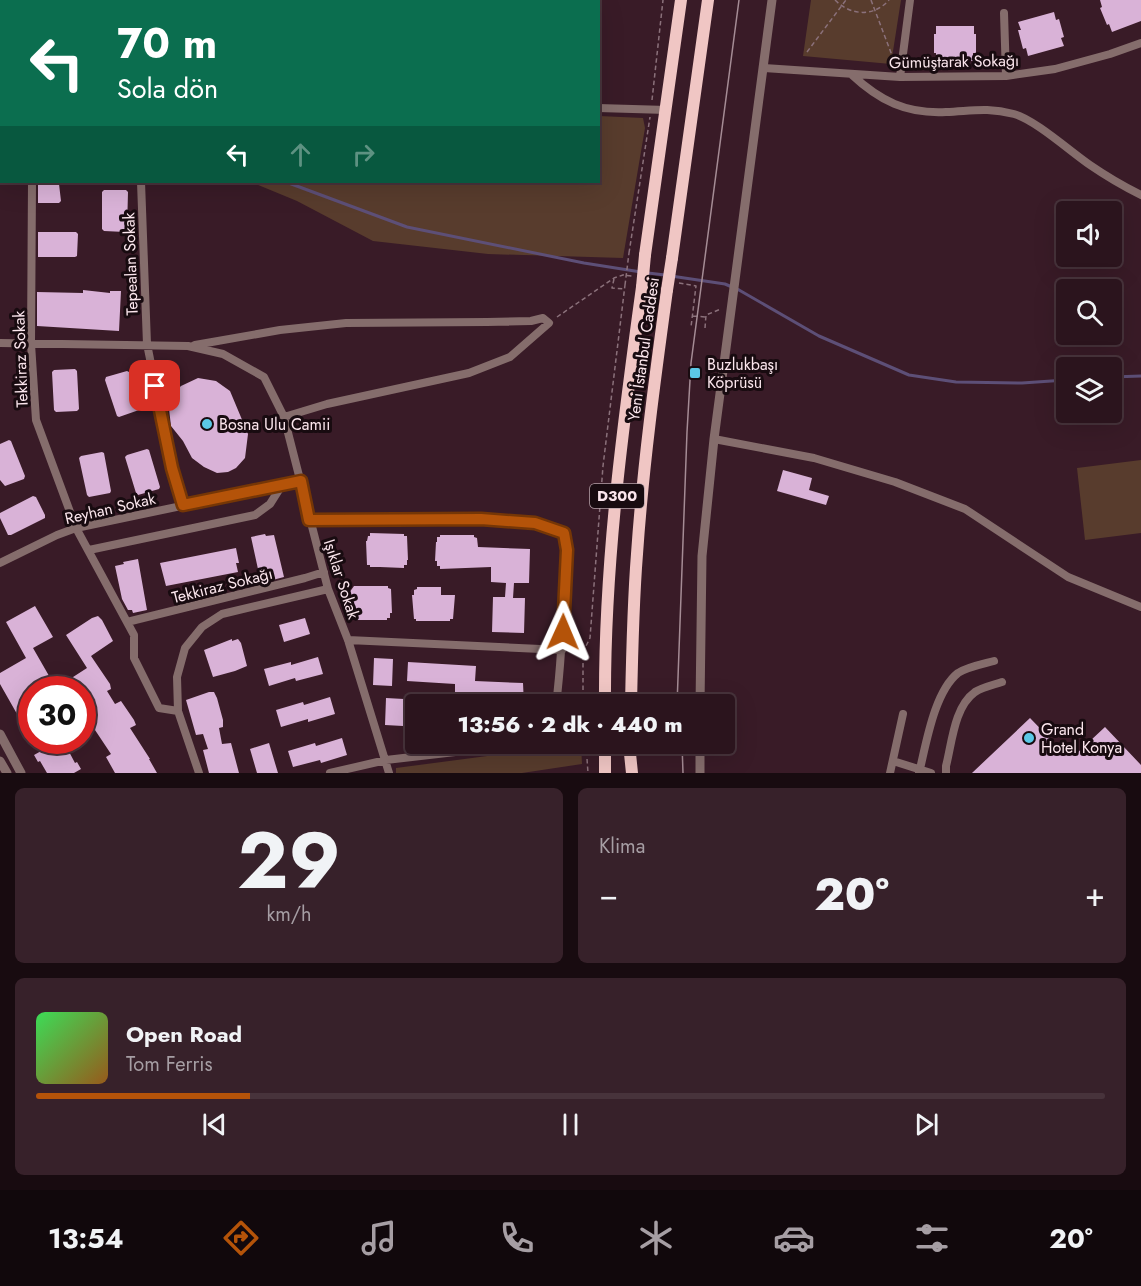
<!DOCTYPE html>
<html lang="tr">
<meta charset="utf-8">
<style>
:root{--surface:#2b141d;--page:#37212a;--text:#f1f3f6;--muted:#a69ea4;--line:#47333b;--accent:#b45309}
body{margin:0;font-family:Jost,sans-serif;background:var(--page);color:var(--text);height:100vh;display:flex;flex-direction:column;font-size:22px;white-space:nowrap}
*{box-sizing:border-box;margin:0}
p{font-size:20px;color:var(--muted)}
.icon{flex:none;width:33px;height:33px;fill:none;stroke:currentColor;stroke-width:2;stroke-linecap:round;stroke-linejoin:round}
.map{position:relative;height:773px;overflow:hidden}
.panel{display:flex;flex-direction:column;gap:15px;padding:15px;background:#180b10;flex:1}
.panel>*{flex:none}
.hud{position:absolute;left:0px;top:0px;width:600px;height:183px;box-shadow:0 6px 24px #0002,0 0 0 2px var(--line);background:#0b6e4f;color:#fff;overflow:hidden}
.tools{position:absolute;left:1056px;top:201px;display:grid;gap:12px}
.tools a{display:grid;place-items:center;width:66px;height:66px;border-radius:6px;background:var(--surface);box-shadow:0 6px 24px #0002,0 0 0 2px var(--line);font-size:30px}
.speed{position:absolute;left:18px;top:676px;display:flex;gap:12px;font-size:30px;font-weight:700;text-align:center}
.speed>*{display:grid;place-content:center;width:78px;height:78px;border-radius:50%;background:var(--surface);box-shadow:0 6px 24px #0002,0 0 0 2px var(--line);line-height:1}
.speed .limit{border:9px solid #d22;background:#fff;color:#111}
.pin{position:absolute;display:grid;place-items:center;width:51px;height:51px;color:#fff;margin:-26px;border-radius:12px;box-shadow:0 3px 9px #0006}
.me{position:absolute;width:66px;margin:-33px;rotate:1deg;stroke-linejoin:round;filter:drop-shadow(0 0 4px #0008)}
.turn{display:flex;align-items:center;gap:21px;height:126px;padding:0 18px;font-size:27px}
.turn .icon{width:78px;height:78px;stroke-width:2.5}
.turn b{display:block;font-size:42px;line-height:51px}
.lanes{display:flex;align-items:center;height:57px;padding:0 18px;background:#0003;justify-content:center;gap:30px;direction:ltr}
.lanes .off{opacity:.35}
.big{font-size:45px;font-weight:800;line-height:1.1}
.panel .card{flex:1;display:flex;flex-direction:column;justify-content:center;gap:9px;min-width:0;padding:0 21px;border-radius:9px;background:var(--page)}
.panel .dial{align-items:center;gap:0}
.dial b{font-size:78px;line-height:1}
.song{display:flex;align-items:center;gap:18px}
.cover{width:72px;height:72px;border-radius:9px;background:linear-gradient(135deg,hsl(130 70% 55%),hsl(30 70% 35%))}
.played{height:6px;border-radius:3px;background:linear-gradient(90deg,var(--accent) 20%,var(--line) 20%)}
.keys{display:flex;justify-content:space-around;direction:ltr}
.heat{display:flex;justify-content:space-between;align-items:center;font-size:33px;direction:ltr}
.panel .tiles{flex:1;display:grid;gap:15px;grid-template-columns:1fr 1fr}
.card:last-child{grid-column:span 2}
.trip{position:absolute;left:405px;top:694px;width:330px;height:60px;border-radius:6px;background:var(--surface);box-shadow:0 6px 24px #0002,0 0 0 2px var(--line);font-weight:800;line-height:60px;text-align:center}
.tabs{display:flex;height:96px;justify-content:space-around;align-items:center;background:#11080c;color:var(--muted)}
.tabs .icon{width:42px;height:42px}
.tabs .active{color:var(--accent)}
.tabs b{font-size:27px;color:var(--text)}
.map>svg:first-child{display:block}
</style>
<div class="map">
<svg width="1141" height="773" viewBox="0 0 1141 773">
<rect width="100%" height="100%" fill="#391b27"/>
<path fill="#583c2d" d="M0 0H237L245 1 2 2 1 45Z
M811 0H901L891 64 803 56Z
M599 116 643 118 645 128 623 258 488 254 373 241 297 201 251 182H598Z
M1141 460V533L1085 540 1077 468Z
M559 744H581L582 764 522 773H396V768L548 748Z"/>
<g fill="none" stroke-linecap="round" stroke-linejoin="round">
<path stroke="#5d4f77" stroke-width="3" d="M115 0V2
M286 182 407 227 584 263 641 272
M648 273 665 275
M671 276 725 284 739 290 819 336 909 375 956 382 1022 383 1066 380
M1112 377 1141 376"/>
</g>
<path fill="#d9b2d7" d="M1100 0H1141V21L1112 32 1109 24 1107 25 1100 8 1102 7Z
M1054 12 1056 20 1059 19 1064 37 1061 38 1064 46 1028 56 1026 48 1023 49 1018 30H1021L1018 22Z
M936 26H974V34H976V53H973V61H936V53H934V34H936Z
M45 182H55V184H59L61 201 59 203H38V184H45Z
M104 190H126L128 192 127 230 125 232 104 231 102 229V192Z
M38 232H76L78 234 77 256 75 257H38Z
M83 290 110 293V291H121L119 331 37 326V292L83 293Z
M75 369 77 371 79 409 77 411 56 412 54 410 52 372 54 370Z
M127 371 129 372 141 408 139 410 119 417 117 416 105 380 106 377Z
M198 378 216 381 230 391 248 434 245 458 236 468 228 472 217 473 204 467 192 458 183 441 171 426 169 409 175 392 181 386Z
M9 440 11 441 25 476 24 479 5 486 0 480V444Z
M147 449 149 450 160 487 159 489 138 495 136 493 125 457 127 455Z
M102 452 104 453 111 491 110 493 89 497 87 495 79 458 81 456Z
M783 470 812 478 809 490 829 496 826 505 777 491Z
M33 496 36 497 45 515V518L11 535H8L0 518V513Z
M370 533 404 534V536H407L408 560H407V565H404V568L380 567H370V565H367L366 541H367L368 536H370Z
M265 534 266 536 274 535 284 577 261 583 251 537Z
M440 535H474V537L477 538 478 547 530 549 529 583H514L513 598H525L524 633 492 632 493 597H505L506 583 491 582V567L440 569V566H437V561H435L436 542H437V537H440Z
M236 548 239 563H236L238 572 166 586 160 563Z
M138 559 147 610 133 613 132 610H128L122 599 115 566 124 564 123 562Z
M354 586H388V588L391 589 392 613H390V618H387V620H353V617L351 618 349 593Z
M417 587H441V595H455L453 619H450V621H416V619H414L412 595H414V590L417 589Z
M35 606 53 637 33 648 56 688 87 668 66 635 92 618 98 616 102 620 113 641 91 656 110 684 111 689 107 691 115 704 121 701 134 720 136 725 130 728 150 759H149L157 773H115L106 757 111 754 91 724 90 719 94 717 86 704 82 706V690H32V715L21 721 0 684V673L26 658 6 622Z
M305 618 310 634 284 642 279 625Z
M232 639V641L238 639 241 643 247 666 235 671 213 677 204 650Z
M318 657 323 674 296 681 295 678 269 686 264 669 291 662V665Z
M374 658 393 659 392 686 373 685Z
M408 662 476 666 475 681 523 683 524 705 473 703V705H455V684L407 681Z
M209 692H214L217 698 223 720V727L219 728 222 744 231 743 239 773H209L203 750 208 749 203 734 196 735 186 700Z
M330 697 335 714 308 722V719L281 727 276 710 303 702 304 705Z
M386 698 404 699 403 726 385 725Z
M1030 718 1065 754 1070 749 1075 755 1105 727 1141 765V773H972Z
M342 738 347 755 321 763 320 760 293 767 288 751 315 743 316 746Z
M59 741H76L66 746 75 763 77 762 81 769 74 773H47L40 761 38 762 34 755Z
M269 743 278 773H257L250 749Z"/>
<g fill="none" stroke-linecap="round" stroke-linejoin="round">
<path stroke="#8b717b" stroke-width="1.5" stroke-dasharray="4.5 3" stroke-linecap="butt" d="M835 0C851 16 874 17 889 0
M871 0 893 58
M807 52 846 0
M652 100 663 0
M629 253 650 117
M614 279 612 288 625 289
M679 283 696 286 691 327
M693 316 706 317
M557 317 614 278 623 275 632 276
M705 328 706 315 721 309
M583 705V652L590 638 603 466 625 285
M586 744 588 773"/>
<path stroke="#856d6c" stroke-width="8" d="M268 0V2
M1004 13 1006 76
M0 54H2
M764 68 900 77 1006 76 1055 69 1110 54 1141 43
M851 74C880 101 906 114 946 112 972 111 987 107 1014 114 1034 119 1071 152 1090 165 1106 176 1123 186 1141 195
M900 77 910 0
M598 108 667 110
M32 182 31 344 36 420 76 528 134 635V658L159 708 178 711 199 773
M141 182 147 344 172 468 183 505
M0 343 188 346 223 354 264 377 284 417 328 589 348 640 389 773
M195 345 280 330 346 323 487 322 531 321 543 318 549 323 510 357 469 373 327 404 284 417
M714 439 814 458 895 482 965 509 1068 577 1141 607
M309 520 481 519 535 523 564 533C567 551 564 566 564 584 563 625 561 665 556 705
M89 550 255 515 270 504 282 485
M0 563 57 535 76 528 301 481
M127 622 305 578 324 572
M348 640 562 650
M178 711 177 677 185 648 202 627 222 614 328 589
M893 761 931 773
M330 773 386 760 524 744
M890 773 903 714
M919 773C926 745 934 692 958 673 967 667 983 664 994 661
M946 773V766C952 743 954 707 975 692 983 687 993 685 1002 682"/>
<path stroke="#856d6c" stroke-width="9" d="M700 705 702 556 714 439 772 0
M0 734 21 773
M0 761 7 773
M700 773V744"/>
<path stroke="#f0c6c4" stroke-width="12" d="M645 255 681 0
M672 258 708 0
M605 705C604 565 623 425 642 287
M631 705C632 655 633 604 637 554 643 466 655 378 667 290
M605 744V773
M629 744 632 773"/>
<path stroke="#a58c95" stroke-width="1.5" d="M677 705 687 432 691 363 739 0
M682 744 683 773"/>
<path stroke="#8b717b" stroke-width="1.5" stroke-dasharray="4.5 3" stroke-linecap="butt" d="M625 285 629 253"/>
<path stroke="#f0c6c4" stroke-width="12" d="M642 287 645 255
M667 290 672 258"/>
</g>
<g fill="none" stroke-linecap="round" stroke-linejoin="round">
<defs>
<path id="route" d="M155 386 172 468 183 505 301 481 309 520 481 519 535 523 564 533 567 550 563 632"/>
</defs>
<use href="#route" stroke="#753606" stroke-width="15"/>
<use href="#route" stroke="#b45309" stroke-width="10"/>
</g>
<g fill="#5bc8e6" stroke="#180b10" stroke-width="2">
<rect x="689" y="367" width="12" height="12" rx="3"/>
<circle cx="207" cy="424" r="6"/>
<circle cx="1029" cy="738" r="6"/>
</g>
<g text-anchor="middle" stroke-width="6" stroke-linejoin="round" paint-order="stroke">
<rect fill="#180b10" stroke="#b7a4ab" stroke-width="1.5" x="590" y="484" width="54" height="24" rx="4.5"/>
<g font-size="15" font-weight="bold" fill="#fbe6ed">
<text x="617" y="501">D300</text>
</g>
<g font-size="16" fill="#fbe6ed" stroke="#180b10">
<text transform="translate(954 61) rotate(-1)" y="6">Gümüştarak Sokağı</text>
<text transform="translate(130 264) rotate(-92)" y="6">Tepealan Sokak</text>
<text transform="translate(643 349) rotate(-82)" y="6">Yeni İstanbul Caddesi</text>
<text transform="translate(20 359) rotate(-92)" y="6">Tekkiraz Sokak</text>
<text transform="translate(110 508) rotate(-13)" y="6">Reyhan Sokak</text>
<text transform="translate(342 579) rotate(72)" y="6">Işıklar Sokak</text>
<text transform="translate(222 585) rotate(-14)" y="6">Tekkiraz Sokağı</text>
</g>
<g font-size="16" fill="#fbe6ed" stroke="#180b10" text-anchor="start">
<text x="707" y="370">Buzlukbaşı<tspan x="707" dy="18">Köprüsü</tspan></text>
<text x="219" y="430">Bosna Ulu Camii</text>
<text x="1041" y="735">Grand<tspan x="1041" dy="18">Hotel Konya</tspan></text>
</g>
</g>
</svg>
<div class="tools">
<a><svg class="icon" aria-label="sound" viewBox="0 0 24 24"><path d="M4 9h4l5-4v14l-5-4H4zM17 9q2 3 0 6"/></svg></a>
<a><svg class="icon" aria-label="search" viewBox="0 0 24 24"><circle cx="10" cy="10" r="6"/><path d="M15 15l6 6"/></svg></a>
<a><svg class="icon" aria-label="layers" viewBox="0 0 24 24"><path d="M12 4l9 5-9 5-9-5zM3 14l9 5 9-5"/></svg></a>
</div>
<div class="speed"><div class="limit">30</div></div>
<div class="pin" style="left:155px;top:386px;background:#d93025"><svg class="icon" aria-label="arrive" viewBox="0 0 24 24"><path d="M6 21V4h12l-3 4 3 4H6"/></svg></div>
<svg class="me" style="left:563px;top:632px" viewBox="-20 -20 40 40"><path d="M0-17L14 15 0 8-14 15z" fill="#b45309" stroke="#fff" stroke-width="4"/></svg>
<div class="trip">13:56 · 2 dk · 440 m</div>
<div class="hud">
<div class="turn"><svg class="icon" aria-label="left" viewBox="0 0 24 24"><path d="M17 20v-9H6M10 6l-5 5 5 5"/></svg><div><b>70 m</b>Sola dön</div></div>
<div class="lanes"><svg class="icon" aria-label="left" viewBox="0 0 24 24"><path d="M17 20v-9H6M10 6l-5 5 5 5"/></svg><svg class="icon off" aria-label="ahead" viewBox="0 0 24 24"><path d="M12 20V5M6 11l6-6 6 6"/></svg><svg class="icon off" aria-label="right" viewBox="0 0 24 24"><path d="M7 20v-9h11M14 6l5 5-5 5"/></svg></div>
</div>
</div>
<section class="panel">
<div class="tiles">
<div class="card dial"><b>29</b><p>km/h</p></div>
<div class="card"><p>Klima</p>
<div class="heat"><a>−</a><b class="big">20°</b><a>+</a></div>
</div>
<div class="card">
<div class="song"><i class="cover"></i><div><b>Open Road</b><p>Tom Ferris</p></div></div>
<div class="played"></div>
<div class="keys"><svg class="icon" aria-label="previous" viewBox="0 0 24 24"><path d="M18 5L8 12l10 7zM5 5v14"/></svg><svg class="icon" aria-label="pause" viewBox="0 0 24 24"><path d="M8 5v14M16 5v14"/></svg><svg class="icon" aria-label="next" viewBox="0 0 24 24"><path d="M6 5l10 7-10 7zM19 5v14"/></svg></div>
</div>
</div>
</section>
<nav class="tabs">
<b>13:54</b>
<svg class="icon active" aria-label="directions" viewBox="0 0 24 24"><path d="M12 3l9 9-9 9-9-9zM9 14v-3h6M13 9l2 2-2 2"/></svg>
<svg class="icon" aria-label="music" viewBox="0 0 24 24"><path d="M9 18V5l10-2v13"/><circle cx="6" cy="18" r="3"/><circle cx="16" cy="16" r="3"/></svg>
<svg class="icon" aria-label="phone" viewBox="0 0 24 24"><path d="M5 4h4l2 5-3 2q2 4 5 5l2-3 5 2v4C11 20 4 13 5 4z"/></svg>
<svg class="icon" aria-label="climate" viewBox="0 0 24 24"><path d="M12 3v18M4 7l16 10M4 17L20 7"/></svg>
<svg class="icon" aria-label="car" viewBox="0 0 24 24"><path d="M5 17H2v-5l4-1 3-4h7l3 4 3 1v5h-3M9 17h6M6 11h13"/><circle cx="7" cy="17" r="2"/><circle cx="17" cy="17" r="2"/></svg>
<svg class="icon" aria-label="filters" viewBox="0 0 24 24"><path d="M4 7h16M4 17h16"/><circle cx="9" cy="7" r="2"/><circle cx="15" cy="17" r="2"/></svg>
<b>20°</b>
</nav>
